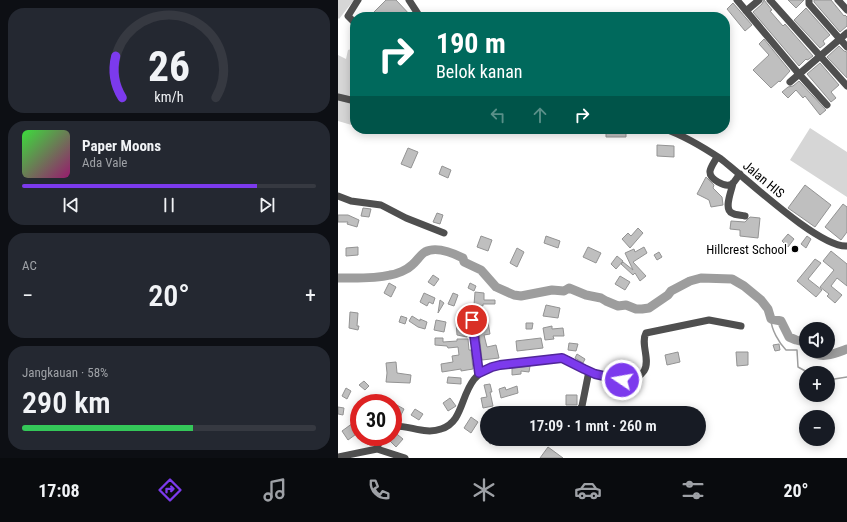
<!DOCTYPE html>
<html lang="id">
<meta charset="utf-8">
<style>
:root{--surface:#171b24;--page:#242831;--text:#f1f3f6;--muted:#9ea1a6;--line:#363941;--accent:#7c3aed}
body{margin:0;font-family:"Roboto Condensed",sans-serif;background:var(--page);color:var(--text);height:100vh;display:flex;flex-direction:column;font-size:15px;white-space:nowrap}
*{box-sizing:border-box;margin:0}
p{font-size:13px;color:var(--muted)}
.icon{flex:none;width:22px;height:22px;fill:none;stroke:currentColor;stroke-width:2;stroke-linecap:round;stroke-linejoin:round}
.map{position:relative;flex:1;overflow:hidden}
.sheet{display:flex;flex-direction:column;gap:8px;padding:8px;background:#0d0f14;width:338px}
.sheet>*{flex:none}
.hud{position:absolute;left:12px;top:12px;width:380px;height:122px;border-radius:16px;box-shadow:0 2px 10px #0003;background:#00695c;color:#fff;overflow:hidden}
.tools{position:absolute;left:461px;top:322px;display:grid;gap:8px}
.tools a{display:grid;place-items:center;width:36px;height:36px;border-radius:50%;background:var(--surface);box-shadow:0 2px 10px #0003;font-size:20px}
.speed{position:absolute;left:12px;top:394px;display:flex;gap:8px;font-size:20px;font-weight:700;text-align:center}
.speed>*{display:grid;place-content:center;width:52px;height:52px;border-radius:50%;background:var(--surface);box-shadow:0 2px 10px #0003;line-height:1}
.speed .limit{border:6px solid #d22;background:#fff;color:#111}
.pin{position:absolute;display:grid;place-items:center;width:34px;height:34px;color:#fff;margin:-17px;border:2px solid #fff;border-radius:50%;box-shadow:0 1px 4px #0007}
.me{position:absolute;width:44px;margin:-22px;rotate:282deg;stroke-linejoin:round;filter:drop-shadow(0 0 3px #0008)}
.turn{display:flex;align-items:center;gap:14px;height:84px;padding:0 20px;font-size:18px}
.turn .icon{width:52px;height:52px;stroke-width:2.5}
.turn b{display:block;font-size:28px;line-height:34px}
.lanes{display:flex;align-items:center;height:38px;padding:0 20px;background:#0003;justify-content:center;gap:20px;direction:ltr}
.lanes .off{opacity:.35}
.big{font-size:30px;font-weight:600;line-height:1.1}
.sheet .tile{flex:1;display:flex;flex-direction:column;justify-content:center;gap:6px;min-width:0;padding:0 14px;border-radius:16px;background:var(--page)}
.sheet .dial{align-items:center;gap:0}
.dial svg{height:104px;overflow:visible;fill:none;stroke:var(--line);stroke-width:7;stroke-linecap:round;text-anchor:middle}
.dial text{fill:var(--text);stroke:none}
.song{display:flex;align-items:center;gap:12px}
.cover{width:48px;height:48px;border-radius:6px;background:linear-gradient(135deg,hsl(120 70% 55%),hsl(320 70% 35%))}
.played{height:4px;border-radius:2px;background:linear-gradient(90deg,var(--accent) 80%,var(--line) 80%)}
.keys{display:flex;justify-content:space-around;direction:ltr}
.heat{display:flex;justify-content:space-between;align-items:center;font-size:22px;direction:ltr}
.charge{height:6px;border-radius:3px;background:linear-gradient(90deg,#34c759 58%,var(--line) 0)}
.trip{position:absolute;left:142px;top:406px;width:226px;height:40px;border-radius:20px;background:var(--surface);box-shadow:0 2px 10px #0003;font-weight:600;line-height:40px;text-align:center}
.tabs{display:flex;height:64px;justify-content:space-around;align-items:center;background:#090b0e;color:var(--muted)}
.tabs .icon{width:28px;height:28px}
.tabs .selected{color:var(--accent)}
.tabs b{font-size:18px;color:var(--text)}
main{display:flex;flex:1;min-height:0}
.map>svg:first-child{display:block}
</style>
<main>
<section class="sheet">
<div class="tile dial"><svg viewBox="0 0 100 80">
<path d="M14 69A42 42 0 1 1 86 69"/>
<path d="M14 69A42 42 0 0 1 9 37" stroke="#7c3aed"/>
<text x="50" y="56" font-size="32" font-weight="700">26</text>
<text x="50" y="72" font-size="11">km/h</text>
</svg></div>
<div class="tile">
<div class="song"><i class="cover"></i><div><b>Paper Moons</b><p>Ada Vale</p></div></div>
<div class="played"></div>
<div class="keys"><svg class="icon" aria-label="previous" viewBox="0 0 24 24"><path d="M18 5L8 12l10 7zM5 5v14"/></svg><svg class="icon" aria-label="pause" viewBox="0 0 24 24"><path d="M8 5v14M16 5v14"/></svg><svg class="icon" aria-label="next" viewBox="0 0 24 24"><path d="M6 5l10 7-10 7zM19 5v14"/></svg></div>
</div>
<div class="tile"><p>AC</p>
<div class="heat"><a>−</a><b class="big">20°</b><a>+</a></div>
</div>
<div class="tile"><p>Jangkauan · 58%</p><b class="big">290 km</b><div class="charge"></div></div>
</section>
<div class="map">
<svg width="509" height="458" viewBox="0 0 509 458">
<rect width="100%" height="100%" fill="#fff"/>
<path fill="#d6d6d6" d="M0 0H16L1 19 0 18Z
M17 48V126L0 121V55L8 59 10 50Z
M472 128 509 152V197L452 160Z"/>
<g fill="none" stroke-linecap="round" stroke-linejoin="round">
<path stroke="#9d9d9d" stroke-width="1.5" d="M433 319C433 329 441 343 448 350H459L460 367 471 373
M490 380 509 377"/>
<path stroke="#9d9d9d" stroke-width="9" d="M0 278C17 278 36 279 52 275 59 274 69 270 74 265 79 261 82 255 87 252 98 246 115 253 125 258L126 262 143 270 158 287 176 295 183 296 214 290 226 291 231 288 248 295 263 298 268 301 280 306 288 305 298 309H304L311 308 330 295 333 291 352 281 363 278 394 279 406 286 423 300 430 309 433 319 443 321 451 337 458 340 466 342 468 345
M473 351C483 360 498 353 509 349"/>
</g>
<path fill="#bfbfbf" stroke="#939393" d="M48 0H58L74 17H31Z
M426 0 434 10 432 11 445 26 447 24 475 56 471 59 469 60 468 59 461 66 415 12 424 4Z
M450 0H466L458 8Z
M476 0H493L506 16 507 15 509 17V26L502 32 476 2Z
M395 3 414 25 407 31 389 9Z
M468 8 492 35 485 41 487 44 482 48 456 20Z
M426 39 452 71 442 82 441 81 433 88 415 70 431 55 421 44Z
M501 46 506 51 509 52V78L489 57Z
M482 63 501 85 493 92 498 98 493 102 469 74Z
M461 81 488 110 482 115 467 96 465 98 458 90 450 98 444 92 450 87 455 86Z
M268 129H288V137H268Z
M319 145 336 146V157L319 156Z
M70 148 80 152 73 168 63 164Z
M104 166 113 170 110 178 101 174Z
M368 177 376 185 375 188 384 197 385 205 373 207 371 200 359 194Z
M467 185 493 205 477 227 450 208Z
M505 204 509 207V232L503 240 487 227Z
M25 208 33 209 31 217 23 216Z
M99 213 105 215 102 224 95 222Z
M0 215H10L21 220 19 227 9 224 10 222H0Z
M412 217 422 218 420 238 402 236V230L392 229 393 221 407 222Z
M300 228 305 233 292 248 284 239 290 233 293 236Z
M450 234 456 239 450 247 444 241Z
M143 236 154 240 150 251 139 247Z
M208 236 222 241 220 248 206 243Z
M469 236 473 239 468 248 463 244Z
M20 247V255L8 256V248Z
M250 247 263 253 258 263 245 257Z
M306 247 309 253 295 262 308 276 302 281 297 273 295 275 283 264 285 262 295 270 287 253 296 249 297 252Z
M179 248 186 252 179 267 172 263Z
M493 251 509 264V286L499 278 493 286 504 295 497 303 489 296 491 294 482 287 496 270 485 261Z
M321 252 324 257 319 260 316 255Z
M279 256 285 261 278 269 273 264Z
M477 259 483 263 470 279 484 290 478 297 459 281Z
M95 275 101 279 96 286 90 282Z
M282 276 292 282 287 290 277 284Z
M51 283 58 287 53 297 46 293Z
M132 283 138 286 136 291 130 288Z
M137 292 146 293V300H157V304H145V306L136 305Z
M86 293 97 298 95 304 91 302 89 306 82 302Z
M115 293 120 295 116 306 110 304Z
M102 300 106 303 100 313Z
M208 305 222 308 220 318 205 316Z
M12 312 20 313 19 326H21L20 330 11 328Z
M63 316 69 318 67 324 61 322Z
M74 316 82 321V319L89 322 87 329 80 327 71 321Z
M98 320 108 322 106 332 96 330Z
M129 320 131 334H129V337L119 335 118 321Z
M150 322 152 334 146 335 149 347 158 345 161 358 144 360 140 323Z
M188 323H195L194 329H188Z
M214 326V329L225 328 226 336H215L216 339 207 340 205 328Z
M97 338H105V342L119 341V339H130L131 350H133L135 369 123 371V369L104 372 103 364 115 362 114 356 121 355 120 347 110 348 109 346 97 345Z
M203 338 205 348 179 351 178 341Z
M231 343 240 344 238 351 230 350Z
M441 344 442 350 437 351 435 345Z
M340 352 342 362 329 365 327 355Z
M398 352H410V365L399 366Z
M239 354 247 359 245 363 237 358Z
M58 362 59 373 73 375 72 383 48 382 49 373 48 363Z
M192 366 191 372 183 371V374L174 375V368Z
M110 377 123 378V384L109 383Z
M26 381 31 386 27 390 21 385Z
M276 383 286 384 283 398 273 396Z
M152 384 154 392H152L155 406 145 408 143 398 149 397 146 385Z
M179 386 180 393 163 398 161 389 167 387 168 390Z
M8 388 13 391 9 399 4 396Z
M228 395H239V405H228Z
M112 398 118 406 110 411 105 403Z
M57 404 66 409 61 419 55 416V407Z
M0 407 6 408 5 415 0 414Z
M77 409 85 414 81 420 73 415Z
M133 417 140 422 133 433 126 428Z
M15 423 21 432 10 440 4 431Z
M55 431 65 439 58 447 48 437H55Z
M33 437H38L35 445H32L29 444Z
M150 439H164L152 444Z
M210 447 225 458H202Z"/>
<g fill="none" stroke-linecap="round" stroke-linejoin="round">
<path stroke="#4f4f4f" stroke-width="7" d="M71 0 82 17
M399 0 461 74 489 105
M432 0 509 86
M471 0V4L509 47
M500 0 509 10
M408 11 421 0
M17 23 10 16 20 0
M452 82 509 33
M0 97 17 101
M327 129C347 136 365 147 383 159 408 178 481 248 509 246
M379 157C377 161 373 166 372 171 371 179 387 188 394 184 397 182 399 177 402 174
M395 183C394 190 385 209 394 213 397 215 402 215 407 216
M0 196 13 201 43 205 68 218 106 233
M134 320 141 373
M236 413 241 410 244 406 251 371
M55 426C71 425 87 435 103 429 133 420 117 374 161 365 175 362 189 362 203 360 210 359 218 357 225 358 232 359 239 366 246 369 259 376 296 387 306 371 313 360 302 344 308 333L371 320 403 326
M39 449 41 442 43 437
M0 457 39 449 67 458"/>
</g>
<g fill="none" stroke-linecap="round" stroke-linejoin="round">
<defs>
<path id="route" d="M134 320 141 373 154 367 162 365 224 358 246 369 257 374 284 380"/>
</defs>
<use href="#route" stroke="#51269a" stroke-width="10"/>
<use href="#route" stroke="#7c3aed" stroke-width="7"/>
</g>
<circle fill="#000" stroke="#fff" stroke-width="1.5" cx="457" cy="249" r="4"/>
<g text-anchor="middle" stroke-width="3" stroke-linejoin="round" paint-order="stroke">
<g font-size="13" fill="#000" stroke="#fff">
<text transform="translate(426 179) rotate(40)" y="5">Jalan HIS</text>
</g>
<g font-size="13" fill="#000" stroke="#fff" text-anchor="end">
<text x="449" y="254">Hillcrest School</text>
</g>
</g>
</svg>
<div class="tools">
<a><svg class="icon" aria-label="sound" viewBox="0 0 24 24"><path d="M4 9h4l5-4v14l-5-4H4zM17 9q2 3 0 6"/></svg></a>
<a>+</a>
<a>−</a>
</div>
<div class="speed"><div class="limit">30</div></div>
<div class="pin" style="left:134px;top:320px;background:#d93025"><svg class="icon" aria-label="arrive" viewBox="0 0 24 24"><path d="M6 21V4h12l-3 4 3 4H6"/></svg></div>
<svg class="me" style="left:284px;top:380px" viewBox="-20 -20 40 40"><circle r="17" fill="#7c3aed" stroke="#fff" stroke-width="3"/><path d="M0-11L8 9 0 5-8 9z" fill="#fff"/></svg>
<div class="trip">17:09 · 1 mnt · 260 m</div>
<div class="hud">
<div class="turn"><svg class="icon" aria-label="right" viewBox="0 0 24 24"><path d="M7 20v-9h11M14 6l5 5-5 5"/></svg><div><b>190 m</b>Belok kanan</div></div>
<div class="lanes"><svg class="icon off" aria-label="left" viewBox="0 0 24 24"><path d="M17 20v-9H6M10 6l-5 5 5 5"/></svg><svg class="icon off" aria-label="ahead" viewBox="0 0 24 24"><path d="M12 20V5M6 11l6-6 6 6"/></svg><svg class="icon" aria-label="right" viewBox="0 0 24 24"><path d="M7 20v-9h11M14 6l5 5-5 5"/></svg></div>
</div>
</div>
</main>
<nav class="tabs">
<b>17:08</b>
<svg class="icon selected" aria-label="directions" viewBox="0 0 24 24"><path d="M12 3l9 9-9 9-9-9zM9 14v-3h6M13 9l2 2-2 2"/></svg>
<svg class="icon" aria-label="music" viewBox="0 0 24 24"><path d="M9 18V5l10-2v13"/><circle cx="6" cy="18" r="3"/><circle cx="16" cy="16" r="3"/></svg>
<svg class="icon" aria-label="phone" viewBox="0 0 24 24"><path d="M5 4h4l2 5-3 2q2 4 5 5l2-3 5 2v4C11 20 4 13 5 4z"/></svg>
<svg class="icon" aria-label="climate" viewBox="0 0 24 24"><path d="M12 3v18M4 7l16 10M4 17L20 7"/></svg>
<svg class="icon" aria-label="car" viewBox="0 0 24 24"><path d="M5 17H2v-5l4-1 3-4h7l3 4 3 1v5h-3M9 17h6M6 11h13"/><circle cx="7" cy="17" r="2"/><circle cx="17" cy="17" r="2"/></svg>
<svg class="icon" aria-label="filters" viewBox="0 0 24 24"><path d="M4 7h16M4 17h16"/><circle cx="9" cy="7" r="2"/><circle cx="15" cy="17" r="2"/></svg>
<b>20°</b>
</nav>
